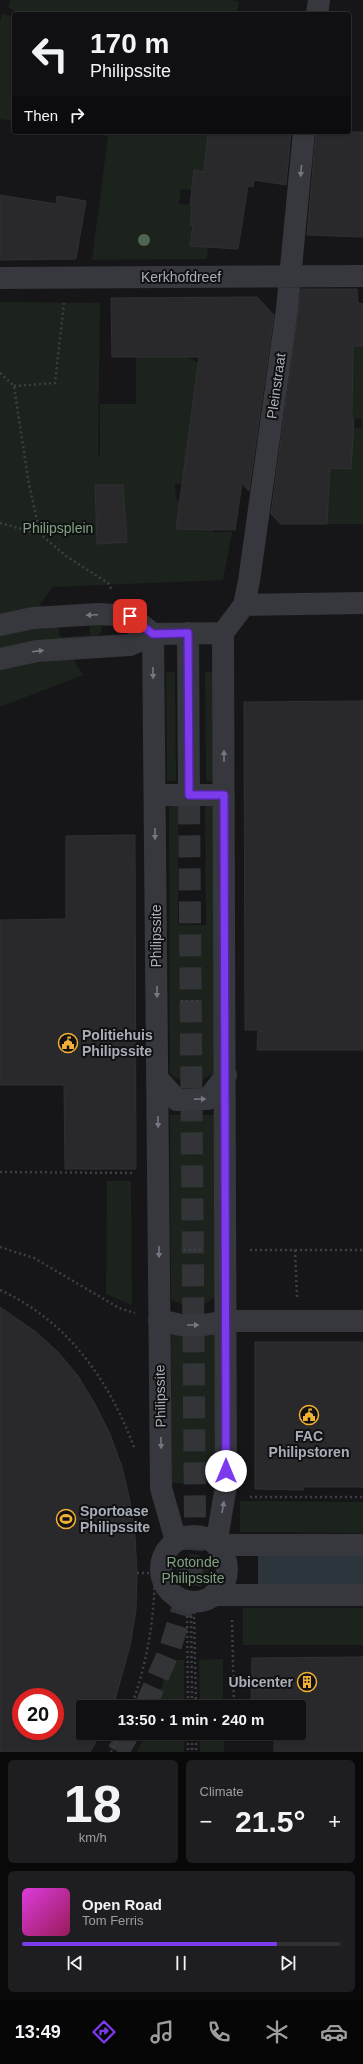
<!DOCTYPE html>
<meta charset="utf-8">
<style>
:root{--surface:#101012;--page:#1e1e20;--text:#f1f3f6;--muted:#9c9d9f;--line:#303032;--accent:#7c3aed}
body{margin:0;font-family:Helvetica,sans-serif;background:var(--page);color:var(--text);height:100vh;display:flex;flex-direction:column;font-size:15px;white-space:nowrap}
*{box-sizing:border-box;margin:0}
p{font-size:13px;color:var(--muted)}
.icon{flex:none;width:22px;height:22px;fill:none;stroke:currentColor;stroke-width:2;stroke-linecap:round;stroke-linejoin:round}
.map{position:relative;height:1752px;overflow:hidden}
.side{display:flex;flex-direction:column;gap:8px;padding:8px;background:#09090a;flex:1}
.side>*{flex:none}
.hud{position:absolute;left:12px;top:12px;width:339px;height:122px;border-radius:4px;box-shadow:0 1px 3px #0004,0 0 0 1px var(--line);background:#101012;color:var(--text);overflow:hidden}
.speed{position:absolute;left:12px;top:1688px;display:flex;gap:8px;font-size:20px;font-weight:700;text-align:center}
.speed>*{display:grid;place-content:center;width:52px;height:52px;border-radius:50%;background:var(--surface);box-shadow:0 1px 3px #0004,0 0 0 1px var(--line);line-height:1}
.speed .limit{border:6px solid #d22;background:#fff;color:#111}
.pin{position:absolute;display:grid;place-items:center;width:34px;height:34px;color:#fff;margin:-17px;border-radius:8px;box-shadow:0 2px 6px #0006}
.me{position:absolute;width:44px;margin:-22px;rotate:0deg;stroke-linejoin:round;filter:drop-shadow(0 0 3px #0008)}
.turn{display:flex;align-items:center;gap:14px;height:84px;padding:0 12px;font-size:18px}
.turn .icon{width:52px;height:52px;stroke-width:2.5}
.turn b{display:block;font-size:28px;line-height:34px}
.then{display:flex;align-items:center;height:38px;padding:0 12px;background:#0003;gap:8px;font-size:15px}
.big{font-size:30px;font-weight:700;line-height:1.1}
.side .tile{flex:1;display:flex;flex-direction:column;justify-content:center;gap:6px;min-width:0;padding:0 14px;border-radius:6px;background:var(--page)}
.side .dial{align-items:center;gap:0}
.dial b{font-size:52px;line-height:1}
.song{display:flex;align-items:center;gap:12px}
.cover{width:48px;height:48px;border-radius:6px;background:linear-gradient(135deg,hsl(300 70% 55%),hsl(330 70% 35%))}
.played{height:4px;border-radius:2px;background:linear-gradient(90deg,var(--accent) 80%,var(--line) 80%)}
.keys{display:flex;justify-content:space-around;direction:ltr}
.heat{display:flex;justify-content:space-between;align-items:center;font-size:22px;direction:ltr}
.side .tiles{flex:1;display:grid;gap:8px;grid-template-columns:1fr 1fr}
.tile:last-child{grid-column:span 2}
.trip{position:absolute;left:76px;top:1700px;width:230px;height:40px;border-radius:4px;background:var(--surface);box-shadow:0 1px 3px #0004,0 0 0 1px var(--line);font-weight:700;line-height:40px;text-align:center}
.tabs{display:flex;height:64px;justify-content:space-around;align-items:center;background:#060607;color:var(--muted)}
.tabs .icon{width:28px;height:28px}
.tabs .selected{color:var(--accent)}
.tabs b{font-size:18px;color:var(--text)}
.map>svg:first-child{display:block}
</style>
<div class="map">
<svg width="363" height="1752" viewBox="0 0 363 1752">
<rect width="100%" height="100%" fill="#161618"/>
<path fill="#1c231d" d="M10 0H233L239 2 236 14H20L8 7Z
M2 13 14 18V121L0 119V22Z
M83 132H208L207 137 224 140 218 174 192 190 181 189 179 204 194 205 192 208 190 224 193 225 190 245 208 247 207 259 92 260 108 136Z
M0 302 100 303 98 456 100 455V404H136V357L184 356 199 363 182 484H175L176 499 180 500 176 529H214V532H232L223 580 53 587 40 604 52 623H57L60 636 63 637 90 635V625L101 624 102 631 96 637 61 639 83 675 0 707Z
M351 346H363V524H327L329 483 323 468 342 428H362V419L352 418 353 405Z
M166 672H175L176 781H167Z
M205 672H214L216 781H206Z
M169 801 178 802V925H206L205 802H213L214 1073C196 1084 188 1087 170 1074Z
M170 1115H214L215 1297C200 1308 186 1309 171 1299Z
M107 1181H131L132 1305 106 1294Z
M171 1330H215L216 1483H172Z
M240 1501 363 1502V1533L240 1532Z
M177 1570a16 16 0 1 1 32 0a16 16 0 1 1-32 0Z
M243 1608H363V1645H243Z
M223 1659V1707H200L199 1660Z
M169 1660H184V1707H156Z
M146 1733H184V1752H137Z
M200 1733H224V1752H200Z"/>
<path fill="#2c353c" d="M363 1554V1587L258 1588V1555Z"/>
<path fill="#29292c" stroke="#303034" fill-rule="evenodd" d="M208 132H291L286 185 254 180 253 187 248 186 238 249 190 246 193 225H190L192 205H190L194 170 204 172Z
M316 132H363V237L307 235Z
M0 195 56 204 57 196 86 201 76 259 0 260Z
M301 289H357L358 303 363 304V346H353L352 418 354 419 351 469 330 468 327 524H281L271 514Z
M257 297 274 315 249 491 242 483 235 530 176 529 199 357H112L111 298Z
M95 485H123L127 542 97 544Z
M363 701V1050H257L258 1030H245L244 702Z
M135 835 136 1169H65L64 1085H0V920L66 919V836Z
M0 1307 36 1332 58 1352 78 1376 95 1404 110 1434 122 1467 130 1501 135 1537 137 1573 136 1610 130 1646 113 1707H83V1733H101L90 1752H0ZM21 1697H55V1731H21Z
M255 1342H363V1487H304L303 1490 255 1489Z
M363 1657V1752H274V1737H251V1733H299V1707H251L252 1658Z"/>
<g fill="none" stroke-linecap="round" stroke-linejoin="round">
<path stroke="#333438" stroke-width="22" stroke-dasharray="22 11" stroke-linecap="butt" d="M145 1707 170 1649 191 1580 195 1522 189 795
M118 1752 129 1733"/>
<path stroke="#3d3f44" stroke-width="2.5" stroke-dasharray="2 3" stroke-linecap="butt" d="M0 373 14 386 28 479 40 534
M14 386 55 383 64 303
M0 523 40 534 66 556 108 583 112 590
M181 1001H200
M0 1172 133 1173
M0 1247 34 1258 119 1308 135 1313
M184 1250H201
M250 1250H363
M295 1250 297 1298
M0 1290C68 1321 110 1381 135 1450
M250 1497H363
M137 1573H155
M187 1601 188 1707
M191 1606 192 1707
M194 1612 196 1707
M232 1620 234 1707
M131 1707C149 1658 157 1606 154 1553
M188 1733V1752
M192 1733V1752
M196 1733V1752
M234 1733V1734
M111 1752 120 1733"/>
<path stroke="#37383d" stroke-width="22" d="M317 14 319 0
M0 278 363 276
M244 605 363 603
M0 625 33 618 99 614 130 616 153 634
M188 633 189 795
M223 633 244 605 249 581 287 309 304 132
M153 634 161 1488 176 1541
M0 659 37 651 130 645 153 634 223 633
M155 795H224
M157 1078 177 1100 208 1099 226 1075
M159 1320 181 1325H204L227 1321H363
M161 1569a33 33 0 1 1 66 0a33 33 0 1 1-66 0Z
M216 1545 226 1486 223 633
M216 1545H363
M213 1595H363"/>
</g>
<circle fill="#506452" cx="144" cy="240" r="6"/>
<defs><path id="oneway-solid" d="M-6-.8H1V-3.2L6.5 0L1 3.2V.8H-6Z"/></defs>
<g fill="#757881">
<use href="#oneway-solid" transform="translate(301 171) rotate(95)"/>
<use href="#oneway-solid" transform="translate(92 615) rotate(177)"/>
<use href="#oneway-solid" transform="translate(38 651) rotate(-7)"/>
<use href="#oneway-solid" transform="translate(153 673) rotate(89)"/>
<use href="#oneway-solid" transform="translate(224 756) rotate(-90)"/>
<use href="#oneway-solid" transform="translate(155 834) rotate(90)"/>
<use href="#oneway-solid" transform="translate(157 992) rotate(90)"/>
<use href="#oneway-solid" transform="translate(200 1099) rotate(-1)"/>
<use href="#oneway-solid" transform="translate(158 1122) rotate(89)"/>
<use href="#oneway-solid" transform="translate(159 1252) rotate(90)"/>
<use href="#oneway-solid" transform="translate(193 1325)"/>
<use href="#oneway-solid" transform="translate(161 1443) rotate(89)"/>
<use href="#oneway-solid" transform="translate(223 1507) rotate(-80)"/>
</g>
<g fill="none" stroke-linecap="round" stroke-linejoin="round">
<defs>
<path id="route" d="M130 616 153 634 188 633 189 795H224L226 1471"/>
</defs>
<use href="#route" stroke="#51269a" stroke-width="10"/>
<use href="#route" stroke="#7c3aed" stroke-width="7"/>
</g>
<defs>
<symbol id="civic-ring" viewBox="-11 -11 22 22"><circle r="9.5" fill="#111113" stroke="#f2b134" stroke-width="1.5"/><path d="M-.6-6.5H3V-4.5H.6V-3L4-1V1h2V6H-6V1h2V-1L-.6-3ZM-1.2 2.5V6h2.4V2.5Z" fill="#f2b134"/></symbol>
<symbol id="stadium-ring" viewBox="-11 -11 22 22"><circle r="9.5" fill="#111113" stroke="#f2b134" stroke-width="1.5"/><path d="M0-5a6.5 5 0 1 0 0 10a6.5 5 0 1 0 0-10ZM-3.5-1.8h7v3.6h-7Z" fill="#f2b134"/></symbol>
<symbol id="building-ring" viewBox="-11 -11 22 22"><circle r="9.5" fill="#111113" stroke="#f2b134" stroke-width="1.5"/><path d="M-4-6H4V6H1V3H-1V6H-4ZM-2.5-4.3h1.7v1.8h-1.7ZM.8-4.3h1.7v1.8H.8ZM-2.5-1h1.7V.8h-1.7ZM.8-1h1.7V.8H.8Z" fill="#f2b134"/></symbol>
</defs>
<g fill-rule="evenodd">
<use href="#civic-ring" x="57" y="1032" width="22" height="22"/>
<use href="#civic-ring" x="298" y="1404" width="22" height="22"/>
<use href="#stadium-ring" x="55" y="1508" width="22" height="22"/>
<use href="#building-ring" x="296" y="1671" width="22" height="22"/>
</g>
<g text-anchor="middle" stroke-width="4" stroke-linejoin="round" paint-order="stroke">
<g font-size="14" fill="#a8adb8" stroke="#111113">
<text x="181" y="282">Kerkhofdreef</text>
<text transform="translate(276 386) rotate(-82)" y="5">Pleinstraat</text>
<text transform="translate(156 936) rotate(-90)" y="5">Philipssite</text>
<text transform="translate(160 1396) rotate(-91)" y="5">Philipssite</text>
</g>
<g font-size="14" fill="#7fa381" stroke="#111113">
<text x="58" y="533">Philipsplein</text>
<text x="193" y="1567">Rotonde<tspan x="193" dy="16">Philipssite</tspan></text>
</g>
<g font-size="14" font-weight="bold" fill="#a8adb8" stroke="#111113" text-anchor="start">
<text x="82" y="1040">Politiehuis<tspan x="82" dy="16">Philipssite</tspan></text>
<text x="309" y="1441" text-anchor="middle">FAC<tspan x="309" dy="16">Philipstoren</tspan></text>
<text x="80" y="1516">Sportoase<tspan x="80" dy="16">Philipssite</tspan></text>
<text x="293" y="1687" text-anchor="end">Ubicenter</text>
</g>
</g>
</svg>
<div class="speed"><div class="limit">20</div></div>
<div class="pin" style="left:130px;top:616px;background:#d93025"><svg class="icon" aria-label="arrive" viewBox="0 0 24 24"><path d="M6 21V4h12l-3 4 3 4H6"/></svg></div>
<svg class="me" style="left:226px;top:1471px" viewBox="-20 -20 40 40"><circle r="19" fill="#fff"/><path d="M0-13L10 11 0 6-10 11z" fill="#7c3aed"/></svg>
<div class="trip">13:50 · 1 min · 240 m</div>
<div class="hud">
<div class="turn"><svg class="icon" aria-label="left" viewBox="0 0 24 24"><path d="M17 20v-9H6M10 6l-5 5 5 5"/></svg><div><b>170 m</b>Philipssite</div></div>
<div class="then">Then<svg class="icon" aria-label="right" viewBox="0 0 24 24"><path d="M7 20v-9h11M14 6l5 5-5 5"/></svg></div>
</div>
</div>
<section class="side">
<div class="tiles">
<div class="tile dial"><b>18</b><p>km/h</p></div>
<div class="tile"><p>Climate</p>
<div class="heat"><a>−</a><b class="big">21.5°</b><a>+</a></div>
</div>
<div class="tile">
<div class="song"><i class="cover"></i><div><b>Open Road</b><p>Tom Ferris</p></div></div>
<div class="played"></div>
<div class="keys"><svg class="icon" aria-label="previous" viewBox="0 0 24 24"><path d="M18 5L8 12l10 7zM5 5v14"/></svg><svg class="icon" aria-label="pause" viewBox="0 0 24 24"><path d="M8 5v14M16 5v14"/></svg><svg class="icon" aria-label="next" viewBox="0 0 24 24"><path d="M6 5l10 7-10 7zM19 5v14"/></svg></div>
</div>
</div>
</section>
<nav class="tabs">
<b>13:49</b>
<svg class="icon selected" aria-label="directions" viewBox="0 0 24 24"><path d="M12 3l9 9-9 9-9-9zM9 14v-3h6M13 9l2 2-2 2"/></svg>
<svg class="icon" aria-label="music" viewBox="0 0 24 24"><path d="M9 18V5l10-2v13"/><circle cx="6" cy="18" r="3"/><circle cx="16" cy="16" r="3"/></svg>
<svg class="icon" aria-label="phone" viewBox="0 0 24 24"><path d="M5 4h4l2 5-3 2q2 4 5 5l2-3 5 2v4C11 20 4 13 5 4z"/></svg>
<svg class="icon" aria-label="climate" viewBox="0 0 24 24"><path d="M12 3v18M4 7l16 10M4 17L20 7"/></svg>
<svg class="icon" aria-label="car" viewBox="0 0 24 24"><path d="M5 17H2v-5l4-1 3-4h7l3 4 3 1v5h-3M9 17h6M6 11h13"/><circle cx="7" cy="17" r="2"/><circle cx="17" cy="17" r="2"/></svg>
</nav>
